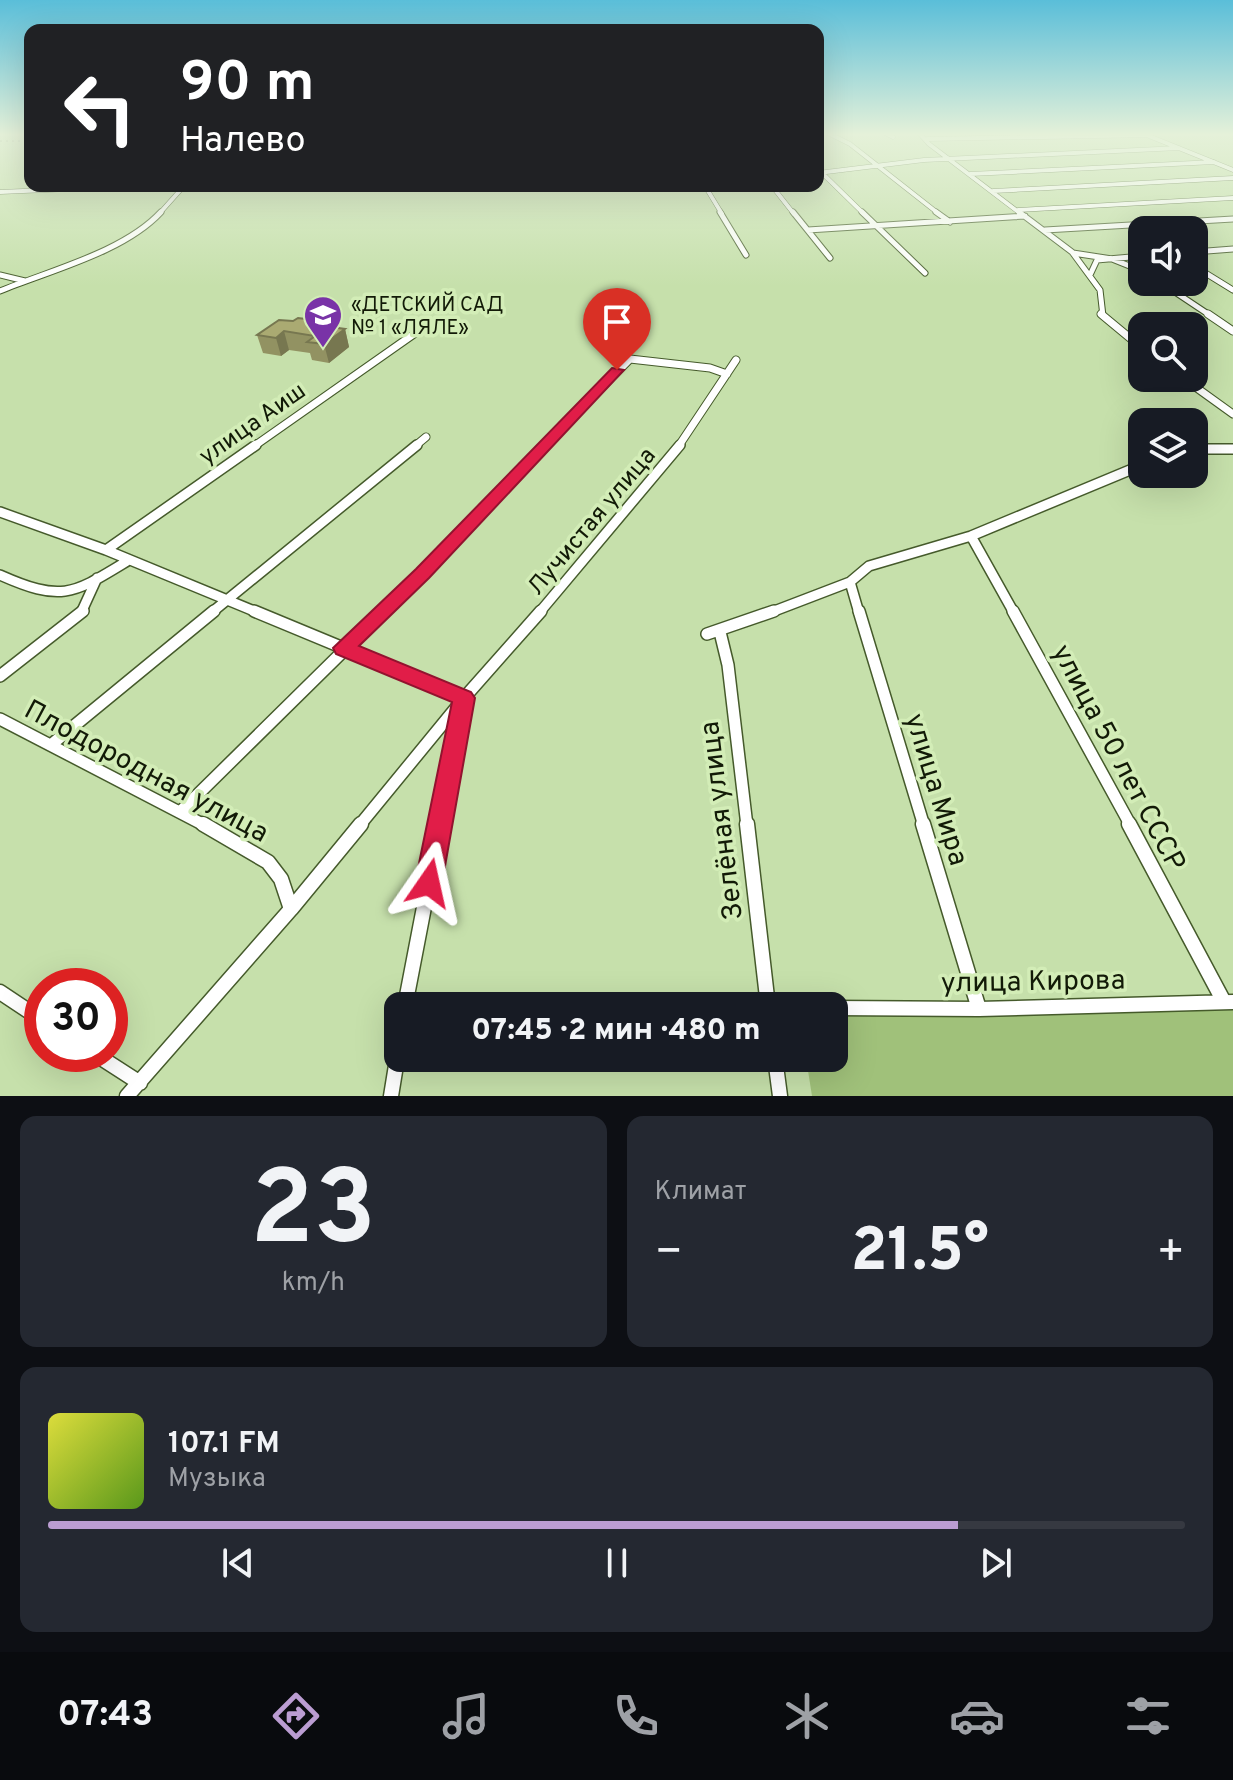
<!DOCTYPE html>
<html lang="ru">
<meta charset="utf-8">
<style>
:root{--surface:#171b24;--page:#242831;--text:#f1f3f6;--muted:#9ea1a6;--line:#363941;--accent:#bb9dd2}
body{margin:0;font-family:Overpass,sans-serif;background:var(--page);color:var(--text);height:100vh;display:flex;flex-direction:column;font-size:30px;white-space:nowrap}
*{box-sizing:border-box;margin:0}
p{font-size:26px;color:var(--muted)}
.icon{flex:none;width:44px;height:44px;fill:none;stroke:currentColor;stroke-width:2;stroke-linecap:round;stroke-linejoin:round}
.map{position:relative;height:1096px;overflow:hidden}
.panel{display:flex;flex-direction:column;gap:20px;padding:20px;background:#0d0f14;flex:1}
.panel>*{flex:none}
.hud{position:absolute;left:24px;top:24px;width:800px;height:168px;border-radius:16px;box-shadow:0 8px 32px #0002;background:#202124;color:#fff;overflow:hidden}
.fabs{position:absolute;left:1128px;top:216px;display:grid;gap:16px}
.fabs a{display:grid;place-items:center;width:80px;height:80px;border-radius:16px;background:var(--surface);box-shadow:0 8px 32px #0002;font-size:40px}
.speed{position:absolute;left:24px;top:968px;display:flex;gap:16px;font-size:40px;font-weight:700;text-align:center}
.speed>*{display:grid;place-content:center;width:104px;height:104px;border-radius:50%;background:var(--surface);box-shadow:0 8px 32px #0002;line-height:1}
.speed .limit{border:12px solid #d22;background:#fff;color:#111}
.pin{position:absolute;display:grid;place-items:center;width:68px;height:68px;color:#fff;margin:-82px -34px;border-radius:50% 50% 50% 0;rotate:-45deg;box-shadow:0 0 8px #0007}
.pin .icon{rotate:45deg}
.me{position:absolute;width:88px;margin:-44px;rotate:11deg;stroke-linejoin:round;filter:drop-shadow(0 0 6px #0008)}
.turn{display:flex;align-items:center;gap:28px;height:168px;padding:0 24px;font-size:36px}
.turn .icon{width:104px;height:104px;stroke-width:2.5}
.turn b{display:block;font-size:56px;line-height:68px}
.big{font-size:60px;font-weight:800;line-height:1.1}
.panel .tile{flex:1;display:flex;flex-direction:column;justify-content:center;gap:12px;min-width:0;padding:0 28px;border-radius:16px;background:var(--page)}
.panel .dial{align-items:center;gap:0}
.dial b{font-size:104px;line-height:1}
.song{display:flex;align-items:center;gap:24px}
.cover{width:96px;height:96px;border-radius:12px;background:linear-gradient(135deg,hsl(60 70% 55%),hsl(90 70% 35%))}
.played{height:8px;border-radius:4px;background:linear-gradient(90deg,var(--accent) 80%,var(--line) 80%)}
.keys{display:flex;justify-content:space-around;direction:ltr}
.heat{display:flex;justify-content:space-between;align-items:center;font-size:44px;direction:ltr}
.panel .tiles{flex:1;display:grid;gap:20px;grid-template-columns:1fr 1fr}
.tile:last-child{grid-column:span 2}
.trip{position:absolute;left:384px;top:992px;width:464px;height:80px;border-radius:16px;background:var(--surface);box-shadow:0 8px 32px #0002;font-weight:800;line-height:80px;text-align:center}
.tabs{display:flex;height:128px;justify-content:space-around;align-items:center;background:#090b0e;color:var(--muted)}
.tabs .icon{width:56px;height:56px}
.tabs .active{color:var(--accent)}
.tabs b{font-size:36px;color:var(--text)}
.map>svg:first-child{display:block}
</style>
<div class="map">
<svg width="1233" height="1096" viewBox="0 0 1233 1096">
<rect width="100%" height="100%" fill="#c6e0ab"/>
<path fill="#a0c17a" d="M1233 1010V1096H812L806 1058H834V1013Z"/>
<g fill="none" stroke-linecap="round" stroke-linejoin="round">
<defs>
<path id="street-far5" d="M828 133 850 144 939 214
M885 133 893 137
M919 133 929 144 1021 214
M1144 134 1233 170
M927 139 1148 135
M818 173 924 160 1179 148
M822 173 864 214
M970 174 1214 162
M705 186 722 214
M772 186 794 214
M993 191 1233 178
M0 192 139 186
M1018 210 1233 198
M159 214 184 186"/>
<path id="street-far4" d="M720 212 746 255
M793 212 830 258
M862 212 925 273
M936 212 950 222
M1019 212 1072 252 1100 290 1103 316
M808 230 1025 216
M1045 230 1233 219
M1194 252 1233 249
M1073 253 1112 259 1142 271
M1194 266 1233 290
M0 275 25 281
M1090 275 1097 260 1142 256
M1160 282 1211 316
M0 291C51 270 124 252 161 212"/>
<path id="street-far3" d="M1101 314 1142 348
M1208 314 1233 331
M1183 378 1233 414
M253 447 421 329
M414 447 426 437
M543 447 630 359 710 368 727 374
M678 447 736 360"/>
<path id="street-far2" d="M1194 449H1233
M0 512 106 550 259 613
M971 536 1014 613
M106 550 256 445
M0 575C63 603 73 594 129 560
M850 582 859 613
M81 613 97 578
M211 613 417 445
M382 613 545 445
M539 613 680 445
M769 613 850 582 869 566 971 536 1142 465"/>
<path id="street-far1" d="M254 611 464 698
M859 611 924 826
M1013 611 1131 826
M720 632 728 665 747 826
M707 634 774 611
M0 676 83 611
M0 719 206 826
M52 744 214 611
M181 811 384 611
M359 826 464 698 541 611
M439 826 463 701"/>
<path id="street" d="M203 824 268 862 281 879 291 909
M747 824 768 1006
M923 824 979 1009
M1129 824 1224 1002
M0 992 42 1020
M405 1006 440 824
M562 1006H696
M834 1008 979 1009 1233 1002
M95 1054 140 1083
M775 1058 780 1096
M127 1096 291 909 361 824
M391 1096 398 1053"/>
</defs>
<use href="#street-far5" stroke="#455a2b" stroke-width="5"/>
<use href="#street-far4" stroke="#455a2b" stroke-width="7"/>
<use href="#street-far3" stroke="#455a2b" stroke-width="9"/>
<use href="#street-far2" stroke="#455a2b" stroke-width="12"/>
<use href="#street-far1" stroke="#455a2b" stroke-width="14"/>
<use href="#street" stroke="#455a2b" stroke-width="17"/>
<use href="#street-far5" stroke="#fff" stroke-width="4"/>
<use href="#street-far4" stroke="#fff" stroke-width="5"/>
<use href="#street-far3" stroke="#fff" stroke-width="7"/>
<use href="#street-far2" stroke="#fff" stroke-width="9"/>
<use href="#street-far1" stroke="#fff" stroke-width="11"/>
<use href="#street" stroke="#fff" stroke-width="14"/>
<path stroke="#6a7a57" stroke-width="2" stroke-dasharray="2 4" stroke-linecap="butt" d="M0 141H30"/>
</g>
<path fill="#929262" d="M279 320 345 329 349 347 329 363 312 360 310 353 289 350 281 356 263 353 257 335Z"/>
<path fill="#777750" d="M336 323 338 333 345 329 349 347 329 363 324 344 331 327Z
M284 331 289 350 281 356 276 338Z"/>
<path fill="#aaaa72" stroke="#777750" stroke-width="2" d="M298 318 336 323 331 327 345 329 324 344 307 342 315 336 284 331 276 338 257 335 279 320 293 321Z"/>
<linearGradient id="sky" x2="0" y2="1"><stop stop-color="#5abed9"/><stop offset="0.47" stop-color="#e5f1d9"/><stop offset="1" stop-color="#e5f1d9" stop-opacity="0"/></linearGradient>
<rect width="1233" height="286" fill="url(#sky)"/>
<path fill="#e11d48" stroke="#92132f" stroke-width="2" d="M612 368 624 370 429 578 359 646 471 692 475 698 442 883 438 892 429 896 419 892 415 883 452 702 336 654 333 648 416 569Z"/>
<defs>
<symbol id="school-pin" viewBox="-11 -11 22 30"><path d="M0 17L-7.5 6A9.5 9.5 0 1 1 7.5 6Z" fill="#7933a7" stroke="#d3edb7"/><path d="M0-5L7-2L0 1L-7-2ZM-4 1L0 2.5L4 1V4Q0 6-4 4Z" fill="#fff"/></symbol>
</defs>
<g fill-rule="evenodd">
<use href="#school-pin" x="301" y="293" width="44" height="60"/>
</g>
<g text-anchor="middle" stroke-width="7" stroke-linejoin="round" paint-order="stroke">
<g font-size="20" fill="#121a07" stroke="#d3edb7" text-anchor="start">
<text x="351" y="311">«ДЕТСКИЙ САД<tspan x="351" dy="23">№ 1 «ЛЯЛЕ»</tspan></text>
</g>
<g font-size="24" fill="#121a07" stroke="#d3edb7">
<text transform="translate(252 423) rotate(-35)" y="8">улица Аиш</text>
<text transform="translate(591 521) rotate(-50)" y="8">Лучистая улица</text>
</g>
<g font-size="28" fill="#121a07" stroke="#d3edb7">
<text transform="translate(1120 757) rotate(62)" y="10">улица 50 лет СССР</text>
<text transform="translate(147 770) rotate(28)" y="10">Плодородная улица</text>
<text transform="translate(938 789) rotate(73)" y="10">улица Мира</text>
<text transform="translate(720 821) rotate(-97)" y="10">Зелёная улица</text>
<text transform="translate(1033 980) rotate(-1)" y="10">улица Кирова</text>
</g>
</g>
</svg>
<div class="fabs">
<a><svg class="icon" aria-label="sound" viewBox="0 0 24 24"><path d="M4 9h4l5-4v14l-5-4H4zM17 9q2 3 0 6"/></svg></a>
<a><svg class="icon" aria-label="search" viewBox="0 0 24 24"><circle cx="10" cy="10" r="6"/><path d="M15 15l6 6"/></svg></a>
<a><svg class="icon" aria-label="layers" viewBox="0 0 24 24"><path d="M12 4l9 5-9 5-9-5zM3 14l9 5 9-5"/></svg></a>
</div>
<div class="speed"><div class="limit">30</div></div>
<div class="pin" style="left:617px;top:370px;background:#d93025"><svg class="icon" aria-label="arrive" viewBox="0 0 24 24"><path d="M6 21V4h12l-3 4 3 4H6"/></svg></div>
<svg class="me" style="left:429px;top:883px" viewBox="-20 -20 40 40"><path d="M0-17L14 15 0 8-14 15z" fill="#e11d48" stroke="#fff" stroke-width="4"/></svg>
<div class="trip">07:45 · 2 мин · 480 m</div>
<div class="hud">
<div class="turn"><svg class="icon" aria-label="left" viewBox="0 0 24 24"><path d="M17 20v-9H6M10 6l-5 5 5 5"/></svg><div><b>90 m</b>Налево</div></div>
</div>
</div>
<section class="panel">
<div class="tiles">
<div class="tile dial"><b>23</b><p>km/h</p></div>
<div class="tile"><p>Климат</p>
<div class="heat"><a>−</a><b class="big">21.5°</b><a>+</a></div>
</div>
<div class="tile">
<div class="song"><i class="cover"></i><div><b>107.1 FM</b><p>Музыка</p></div></div>
<div class="played"></div>
<div class="keys"><svg class="icon" aria-label="previous" viewBox="0 0 24 24"><path d="M18 5L8 12l10 7zM5 5v14"/></svg><svg class="icon" aria-label="pause" viewBox="0 0 24 24"><path d="M8 5v14M16 5v14"/></svg><svg class="icon" aria-label="next" viewBox="0 0 24 24"><path d="M6 5l10 7-10 7zM19 5v14"/></svg></div>
</div>
</div>
</section>
<nav class="tabs">
<b>07:43</b>
<svg class="icon active" aria-label="directions" viewBox="0 0 24 24"><path d="M12 3l9 9-9 9-9-9zM9 14v-3h6M13 9l2 2-2 2"/></svg>
<svg class="icon" aria-label="music" viewBox="0 0 24 24"><path d="M9 18V5l10-2v13"/><circle cx="6" cy="18" r="3"/><circle cx="16" cy="16" r="3"/></svg>
<svg class="icon" aria-label="phone" viewBox="0 0 24 24"><path d="M5 4h4l2 5-3 2q2 4 5 5l2-3 5 2v4C11 20 4 13 5 4z"/></svg>
<svg class="icon" aria-label="climate" viewBox="0 0 24 24"><path d="M12 3v18M4 7l16 10M4 17L20 7"/></svg>
<svg class="icon" aria-label="car" viewBox="0 0 24 24"><path d="M5 17H2v-5l4-1 3-4h7l3 4 3 1v5h-3M9 17h6M6 11h13"/><circle cx="7" cy="17" r="2"/><circle cx="17" cy="17" r="2"/></svg>
<svg class="icon" aria-label="filters" viewBox="0 0 24 24"><path d="M4 7h16M4 17h16"/><circle cx="9" cy="7" r="2"/><circle cx="15" cy="17" r="2"/></svg>
</nav>
